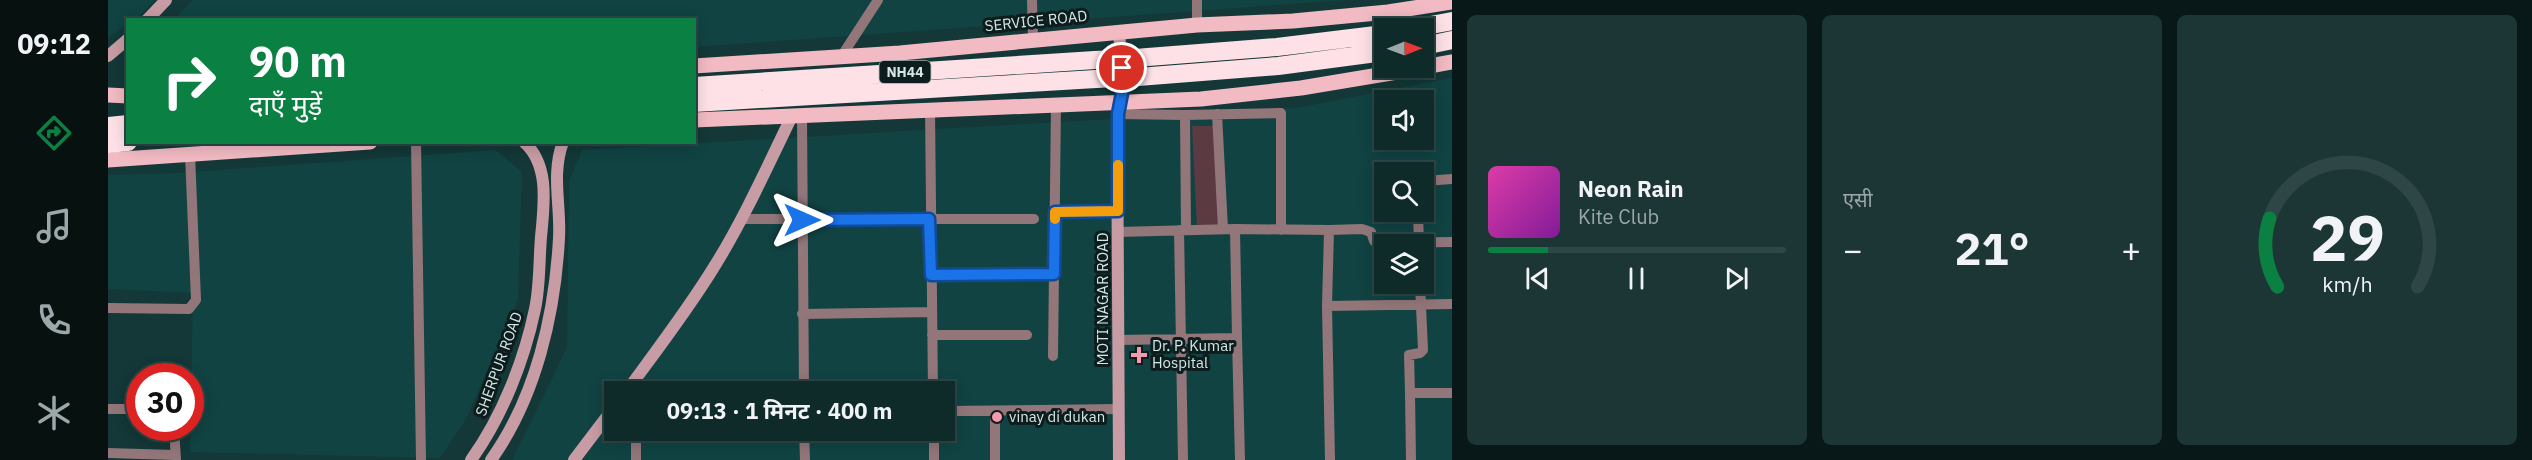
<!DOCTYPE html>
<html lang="hi">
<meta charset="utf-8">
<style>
:root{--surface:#0e2a29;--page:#1c3635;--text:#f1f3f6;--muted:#9ba7a8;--line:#2e4646;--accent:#0b8043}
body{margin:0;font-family:"IBM Plex Sans","Noto Sans Devanagari",sans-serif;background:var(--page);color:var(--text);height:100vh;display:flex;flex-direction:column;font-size:22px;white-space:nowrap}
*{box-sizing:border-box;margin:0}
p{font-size:20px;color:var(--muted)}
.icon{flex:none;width:33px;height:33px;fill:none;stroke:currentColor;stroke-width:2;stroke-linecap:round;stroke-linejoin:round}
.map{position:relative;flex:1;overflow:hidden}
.sheet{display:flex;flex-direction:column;gap:15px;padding:15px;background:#081717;width:1080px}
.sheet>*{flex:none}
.banner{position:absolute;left:18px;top:18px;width:570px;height:126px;border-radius:0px;box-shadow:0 3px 15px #0003,0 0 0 2px var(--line);background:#0b8043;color:#fff;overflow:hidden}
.needle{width:39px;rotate:89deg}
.fabs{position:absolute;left:1266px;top:18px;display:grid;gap:12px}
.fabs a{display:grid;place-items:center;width:60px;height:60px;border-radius:0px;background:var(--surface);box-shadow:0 3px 15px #0003,0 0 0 2px var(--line);font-size:30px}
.speed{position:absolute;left:18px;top:363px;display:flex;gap:12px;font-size:30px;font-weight:700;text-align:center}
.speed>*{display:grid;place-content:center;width:78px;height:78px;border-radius:50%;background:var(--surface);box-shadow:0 3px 15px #0003,0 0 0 2px var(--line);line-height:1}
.speed .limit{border:9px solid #d22;background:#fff;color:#111}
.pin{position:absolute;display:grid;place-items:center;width:51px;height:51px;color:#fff;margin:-26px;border:3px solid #fff;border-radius:50%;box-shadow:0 2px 6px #0007}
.me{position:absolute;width:66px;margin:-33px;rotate:90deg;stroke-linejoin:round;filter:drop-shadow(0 0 4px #0008)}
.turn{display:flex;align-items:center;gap:21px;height:126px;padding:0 24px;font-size:27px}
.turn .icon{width:78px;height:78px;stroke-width:2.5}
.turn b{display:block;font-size:42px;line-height:51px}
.big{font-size:45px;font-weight:700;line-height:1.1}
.sheet .tile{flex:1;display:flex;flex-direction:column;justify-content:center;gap:9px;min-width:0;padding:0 21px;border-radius:9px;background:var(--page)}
.sheet .dial{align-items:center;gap:0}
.dial svg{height:156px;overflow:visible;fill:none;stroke:var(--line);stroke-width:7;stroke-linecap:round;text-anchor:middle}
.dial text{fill:var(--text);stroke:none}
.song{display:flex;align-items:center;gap:18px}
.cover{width:72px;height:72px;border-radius:9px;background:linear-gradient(135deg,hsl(320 70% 55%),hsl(290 70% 35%))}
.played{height:6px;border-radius:3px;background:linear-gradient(90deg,var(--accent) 20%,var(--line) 20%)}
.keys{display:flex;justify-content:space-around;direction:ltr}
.heat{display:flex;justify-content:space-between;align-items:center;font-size:33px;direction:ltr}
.sheet .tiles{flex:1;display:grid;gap:15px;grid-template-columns:repeat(3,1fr)}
.trip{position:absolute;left:496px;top:381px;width:351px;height:60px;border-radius:0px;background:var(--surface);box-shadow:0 3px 15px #0003,0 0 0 2px var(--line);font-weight:700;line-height:60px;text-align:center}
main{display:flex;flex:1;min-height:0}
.menu{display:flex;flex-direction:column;width:108px;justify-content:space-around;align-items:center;background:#061110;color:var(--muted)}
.menu .icon{width:42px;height:42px}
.menu .current{color:var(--accent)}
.menu b{font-size:27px;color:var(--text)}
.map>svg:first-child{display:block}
</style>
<main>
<nav class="menu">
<b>09:12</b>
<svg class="icon current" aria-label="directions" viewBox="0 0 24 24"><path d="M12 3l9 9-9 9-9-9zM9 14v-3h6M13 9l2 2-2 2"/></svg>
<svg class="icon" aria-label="music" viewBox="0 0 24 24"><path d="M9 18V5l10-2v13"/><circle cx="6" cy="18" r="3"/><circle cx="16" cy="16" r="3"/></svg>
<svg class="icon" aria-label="phone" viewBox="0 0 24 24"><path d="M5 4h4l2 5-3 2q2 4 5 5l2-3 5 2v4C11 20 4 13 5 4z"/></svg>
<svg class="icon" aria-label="climate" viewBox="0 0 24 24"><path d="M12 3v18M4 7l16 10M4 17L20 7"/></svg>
</nav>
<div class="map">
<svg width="1344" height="460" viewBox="0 0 1344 460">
<rect width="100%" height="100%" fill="#133837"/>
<path fill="#114343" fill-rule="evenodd" d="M0 0H47L28 19 20 20 19 25 0 38Z
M84 0H1240L587 47 586 20H66Z
M1344 78V460H404L459 348 461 181 474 150 1188 108ZM1276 100H1316V140H1276ZM1276 172H1316V212H1276ZM1276 244H1316V284H1276ZM507 392H837V430H507Z
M387 150 414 172 410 300 358 419 332 458 82 452 85 293 0 289V175L69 173Z"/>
<path fill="#5b3a41" d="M1084 126H1111L1118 225 1089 228Z"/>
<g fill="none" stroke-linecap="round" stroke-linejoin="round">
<path stroke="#92767a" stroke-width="10" d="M924 0 925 39
M1089 0V25
M733 57 770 0
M822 109 825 392
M1010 114 1077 115 1078 230
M1109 114 1115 229
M694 115 696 392
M1077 115 1173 113V230
M308 142 313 460
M1316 181 1344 179
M947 212 1009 211
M1310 212 1311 244
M633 219H926
M1127 229 1221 230 1219 306 1222 460
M1071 230 1075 460
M1221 230 1254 229 1263 232 1266 241 1272 243 1344 242
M1010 232 1127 229 1129 338
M823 275 946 274
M1312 284 1315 350 1312 353 1301 355 1302 393H1344
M1219 306 1344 304
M0 308 81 309 88 300 82 154
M694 314 824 312
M824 335H919
M1010 340 1129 338 1132 460
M945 356 948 104
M1302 393 1303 460
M0 409H32
M837 411 1011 409
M887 411V460
M66 428 68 460
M696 430 697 460
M826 430V460
M0 453 67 455
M528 460V430"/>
<path stroke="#c89ca4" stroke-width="12" d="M39 20 58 0
M1011 31 1015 88 1009 117 1011 460
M0 56 20 39
M518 392C548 351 579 311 606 267 636 219 659 167 684 116
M363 460C394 417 416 361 427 309 432 286 431 261 433 237 436 205 442 165 416 142
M383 460C428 397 447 314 451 238 453 206 443 174 455 142
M466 460 507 406"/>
<path stroke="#f2bac3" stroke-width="15" d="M586 66 792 53 1089 25 1185 21 1280 12 1344 2
M1316 67 1344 62
M0 95 20 96
M586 120 1093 99 1193 88 1313 68
M0 160 262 142"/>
<path stroke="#fde1e6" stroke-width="18" d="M1307 28 1344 21
M1316 46 1344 40
M1027 58 1169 47 1276 34
M1030 77 1170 66 1276 52
M586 86 987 60
M586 103 988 79"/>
<path stroke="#fde1e6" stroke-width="18" d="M987 60 1027 58
M988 79 1030 77
M0 126 20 124
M0 144 20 142"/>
</g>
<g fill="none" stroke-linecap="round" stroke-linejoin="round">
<defs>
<path id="route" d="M694 220 821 219 823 275 946 274 947 212 1010 211V114L1015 88 1014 68"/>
</defs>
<use href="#route" stroke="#114b97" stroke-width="15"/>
<use href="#route" stroke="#1a73e8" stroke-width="10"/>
<path stroke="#f59e0b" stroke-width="10" d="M947 219V212L1010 211V165"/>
</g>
<g fill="#f39aac" stroke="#0d1c1c" stroke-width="2">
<path d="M1028 346h6v6h6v6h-6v6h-6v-6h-6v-6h6z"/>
<circle cx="889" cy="417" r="6"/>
</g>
<g text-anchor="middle" stroke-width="6" stroke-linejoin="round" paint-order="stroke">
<rect fill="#0d1c1c" stroke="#98aaa9" stroke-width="1.5" x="771.5" y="61" width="51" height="22" rx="4.5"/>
<g font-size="14" font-weight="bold" fill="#d3e7e6">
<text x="797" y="77">NH44</text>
</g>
<g font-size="15" fill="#d3e7e6" stroke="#0d1c1c">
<text transform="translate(928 21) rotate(-6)" y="5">SERVICE ROAD</text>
<text transform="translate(995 299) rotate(-90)" y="5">MOTI NAGAR ROAD</text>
<text transform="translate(391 364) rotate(-70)" y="5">SHERPUR ROAD</text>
</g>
<g font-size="15" fill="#d3e7e6" stroke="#0d1c1c" text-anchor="start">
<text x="1044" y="351">Dr. P. Kumar<tspan x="1044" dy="17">Hospital</tspan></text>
<text x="901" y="422">vinay di dukan</text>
</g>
</g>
</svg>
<div class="fabs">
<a><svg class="needle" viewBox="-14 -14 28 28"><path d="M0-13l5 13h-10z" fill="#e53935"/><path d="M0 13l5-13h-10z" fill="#9ba7a8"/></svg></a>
<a><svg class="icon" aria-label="sound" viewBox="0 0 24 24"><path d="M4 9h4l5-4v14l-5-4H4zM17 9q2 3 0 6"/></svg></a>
<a><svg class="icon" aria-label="search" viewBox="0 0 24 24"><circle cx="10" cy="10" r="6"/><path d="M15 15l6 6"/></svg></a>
<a><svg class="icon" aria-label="layers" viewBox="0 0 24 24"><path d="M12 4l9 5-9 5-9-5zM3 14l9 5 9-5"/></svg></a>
</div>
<div class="speed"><div class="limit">30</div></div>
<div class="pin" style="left:1014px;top:68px;background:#d93025"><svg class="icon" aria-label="arrive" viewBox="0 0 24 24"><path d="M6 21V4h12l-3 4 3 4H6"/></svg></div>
<svg class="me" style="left:694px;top:220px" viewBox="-20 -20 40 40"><path d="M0-17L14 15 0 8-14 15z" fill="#1a73e8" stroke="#fff" stroke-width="4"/></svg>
<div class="trip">09:13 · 1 मिनट · 400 m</div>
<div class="banner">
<div class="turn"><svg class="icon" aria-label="right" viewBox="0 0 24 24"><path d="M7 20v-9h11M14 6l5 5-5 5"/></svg><div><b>90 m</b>दाएँ मुड़ें</div></div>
</div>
</div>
<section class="sheet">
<div class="tiles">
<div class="tile">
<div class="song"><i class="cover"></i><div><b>Neon Rain</b><p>Kite Club</p></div></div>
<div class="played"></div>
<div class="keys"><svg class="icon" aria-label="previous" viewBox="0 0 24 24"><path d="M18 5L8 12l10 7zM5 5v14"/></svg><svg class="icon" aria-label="pause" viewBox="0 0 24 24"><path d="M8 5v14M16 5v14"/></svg><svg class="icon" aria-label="next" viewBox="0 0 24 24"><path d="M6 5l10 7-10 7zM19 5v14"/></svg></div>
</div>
<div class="tile"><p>एसी</p>
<div class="heat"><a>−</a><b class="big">21°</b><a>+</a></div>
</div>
<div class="tile dial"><svg viewBox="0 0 100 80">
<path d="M14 69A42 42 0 1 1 86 69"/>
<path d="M14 69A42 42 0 0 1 10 34" stroke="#0b8043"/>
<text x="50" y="56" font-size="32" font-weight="700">29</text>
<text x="50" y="72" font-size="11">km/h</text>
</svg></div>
</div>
</section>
</main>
